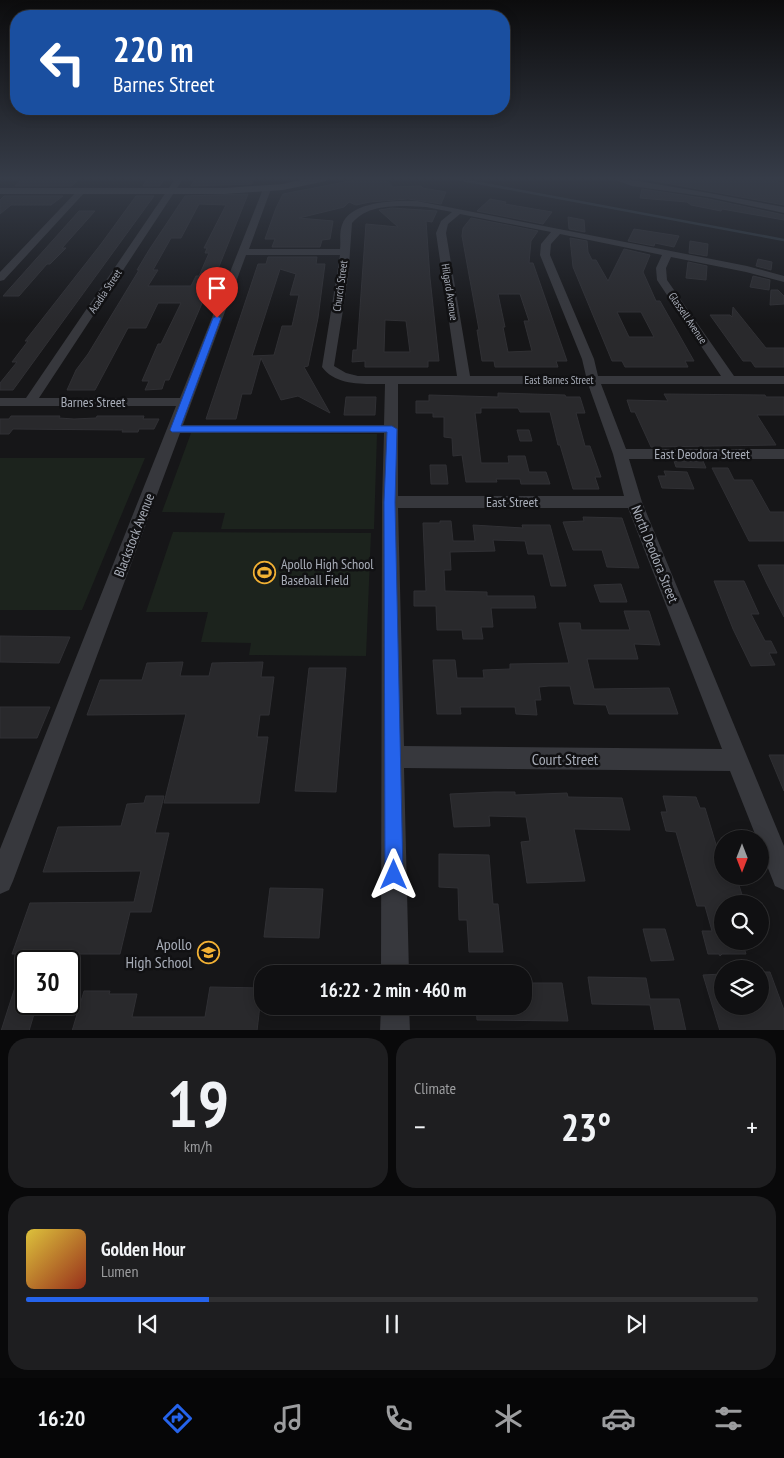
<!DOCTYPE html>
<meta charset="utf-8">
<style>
:root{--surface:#101012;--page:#1e1e20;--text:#f1f3f6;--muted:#9c9d9f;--line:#303032;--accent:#2563eb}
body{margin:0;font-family:"PT Sans Narrow",sans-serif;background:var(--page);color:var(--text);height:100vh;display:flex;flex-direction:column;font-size:19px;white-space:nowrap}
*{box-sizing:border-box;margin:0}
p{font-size:16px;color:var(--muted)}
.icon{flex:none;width:28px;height:28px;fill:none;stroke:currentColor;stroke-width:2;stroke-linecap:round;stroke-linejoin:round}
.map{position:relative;height:1030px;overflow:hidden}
.details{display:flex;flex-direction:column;gap:8px;padding:8px;background:#09090a;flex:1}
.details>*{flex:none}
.banner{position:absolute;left:10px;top:10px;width:500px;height:105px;border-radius:20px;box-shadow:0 2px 12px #0003,0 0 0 1px var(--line);background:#1a4fa0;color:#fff;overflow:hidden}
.needle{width:32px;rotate:180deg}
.controls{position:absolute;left:714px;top:830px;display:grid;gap:10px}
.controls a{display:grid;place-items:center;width:55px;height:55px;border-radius:50%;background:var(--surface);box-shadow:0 2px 12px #0003,0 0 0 1px var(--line);font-size:25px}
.speed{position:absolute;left:15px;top:950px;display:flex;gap:10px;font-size:25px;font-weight:700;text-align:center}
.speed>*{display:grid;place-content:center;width:65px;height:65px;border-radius:50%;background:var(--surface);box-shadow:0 2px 12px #0003,0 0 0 1px var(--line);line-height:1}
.speed .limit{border:2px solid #111;border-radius:8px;background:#fff;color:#111}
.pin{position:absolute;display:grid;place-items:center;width:42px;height:42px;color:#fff;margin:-51px -21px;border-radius:50% 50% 50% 0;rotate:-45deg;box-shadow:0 0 5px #0007}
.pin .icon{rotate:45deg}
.me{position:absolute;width:55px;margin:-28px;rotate:0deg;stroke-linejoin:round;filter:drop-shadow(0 0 4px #0008)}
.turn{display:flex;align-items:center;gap:18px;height:105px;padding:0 20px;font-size:22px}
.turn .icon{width:65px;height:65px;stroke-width:2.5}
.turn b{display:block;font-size:35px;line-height:42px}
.big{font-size:38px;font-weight:600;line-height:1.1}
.details .widget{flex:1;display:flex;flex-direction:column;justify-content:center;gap:8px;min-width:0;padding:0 18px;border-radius:20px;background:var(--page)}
.details .dial{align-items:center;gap:0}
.dial b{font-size:65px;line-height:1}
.song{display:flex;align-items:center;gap:15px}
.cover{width:60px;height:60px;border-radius:8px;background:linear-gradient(135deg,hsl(50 70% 55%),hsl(10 70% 35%))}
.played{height:5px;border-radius:2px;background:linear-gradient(90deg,var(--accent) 25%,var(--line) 25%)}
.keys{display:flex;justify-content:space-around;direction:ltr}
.heat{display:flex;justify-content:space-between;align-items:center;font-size:28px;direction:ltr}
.details .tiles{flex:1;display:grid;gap:8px;grid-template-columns:1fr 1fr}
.widget:last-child{grid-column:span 2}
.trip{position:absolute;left:254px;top:965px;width:278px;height:50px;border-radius:20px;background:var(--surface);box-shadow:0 2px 12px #0003,0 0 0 1px var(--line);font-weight:600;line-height:50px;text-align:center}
.tabs{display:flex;height:80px;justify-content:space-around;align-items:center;background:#060607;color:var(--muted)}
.tabs .icon{width:35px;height:35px}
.tabs .current{color:var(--accent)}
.tabs b{font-size:22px;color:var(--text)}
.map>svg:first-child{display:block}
</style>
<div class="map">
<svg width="784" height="1031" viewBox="0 0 784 1031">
<rect width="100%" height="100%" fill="#161618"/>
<path fill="#1c231d" d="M191 433 377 434 374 529H221L225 513 162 512Z
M0 458H145L82 610H0Z
M173 532 371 533 366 656 249 655 251 643 201 642 208 612H146Z"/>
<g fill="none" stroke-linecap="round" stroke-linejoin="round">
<path stroke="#2c353c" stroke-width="2.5" d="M457 179 784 240"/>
</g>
<path fill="#29292c" stroke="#303034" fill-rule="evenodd" d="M79 179 72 186H15L21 180Z
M147 179H164L160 186H143Z
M195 179H254L252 184 191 186Z
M360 179H386L393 187 421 186 423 188 446 192 441 204 408 199 370 202 356 205 349 202 344 207 299 218 333 221 330 239 322 240 320 247H272L275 239H265L276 208 283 194Z
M644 179 777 180 779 183H784V205Z
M642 189 709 199 784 215V220L722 209 721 211 691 205 687 202 640 198Z
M248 194 214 279 203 301 169 380H165L162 389 145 390 149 381H142L158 344H161L181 303H158L146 328H128L95 390H67L76 370 88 354 139 270H137L149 250 185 196ZM199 204 226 205 204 248H207L205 253H209L199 276H196L191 286H148L158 270H153L171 238H181Z
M4 196H63L51 205H11L0 214V200Z
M136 196H154L13 390H0V383L17 362H12L28 341H25L101 244Z
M490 199 506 202 505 204 552 212 543 224 477 211Z
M392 208 437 211 432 222 426 221 430 278 439 361H428V367H365V361L352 362 353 350H357L366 224 398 227 379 210ZM385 320 406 321 410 352H384Z
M79 211H95L62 248H66L50 264H47L19 296H3Z
M568 217 584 220 585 232 569 229Z
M471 218 538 231 531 241 529 263H533L567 361H556L558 367H495L494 361H482L477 330H479L462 236 463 228ZM498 294H520L529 321H524L532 351 508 352 503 327H505Z
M634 229 679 236 674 247 655 243 654 246 628 241Z
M570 238 587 241 588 252 592 260H596L608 281 624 249 650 255 643 272 656 301H660L694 361H685L688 367H625L622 361H612L573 267ZM617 312H641L654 337H629Z
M690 241 708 244 707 256 689 253Z
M268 257H317L316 264H325L318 318 308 366 304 367 330 413 298 396 281 400 261 358 251 394H242L236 419H206L258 264H266ZM280 269 296 274 290 295H299L292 326H282L274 355 252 356Z
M758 259 772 262 771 270 756 266Z
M688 262 707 266 706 280 686 278Z
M753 276 770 280 769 290 750 287Z
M771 290H778L784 296V304L770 305Z
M733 307 766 348H784V367H755L751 361H743L710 315H730L732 317Z
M498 393 565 395 566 397H580L585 413H576L585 446H590L601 477H595L599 489H573L560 445H558L550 412H520L518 408H481V413H475L481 463H509L508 456H525L529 472H546L550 484H521L520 479H496L497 482H466L462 455 453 456 452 438 444 437V417H433V413H416V401H429V395L498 397Z
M664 394 765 395 766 397H784V415H757L776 445 651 447 635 412H631L627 400 668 401Z
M346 397H376L375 415H344Z
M11 416H60L59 418 74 419 96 418 97 416H144L143 419H159L154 429H139L138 432H122L123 430 13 429 9 434H0V419H9Z
M517 430H529L532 441H520Z
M674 461H703L706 468 676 467Z
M430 465H446L448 484H431Z
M712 468H728L734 480H752L770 512H784V541H749Z
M664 471 687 472 694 489 662 488 658 476H666Z
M583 517 622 518 639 568 607 567 602 550H573L563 522 584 521Z
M440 521H451L453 541H475L473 525 523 528 522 525H550L566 586H551L543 554H528L525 541 493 540 495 551 450 552 451 570H444L445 591 487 592V596H534L536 608H491L493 627H481L483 639H463L462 630H437L436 606H414V591H426L423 523H440Z
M758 565H784V617L767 584Z
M714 581H744L759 614H751L765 641H771L777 653H769L775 665 751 666 733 629Z
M621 584 627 602H600L594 585Z
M624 611H649L660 645 634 644 638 659H587L594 689 669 688 678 714H609L606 705 574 704 570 686H549L539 687 541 700H535L537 715 516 714 515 707H460L461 714H437L433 660H455L457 678H484L483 670 510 669V664L569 663 559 623H580L581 630H630Z
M0 636 70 637 59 663 0 662Z
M183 662 180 676H209L212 663 263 662 261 677H274L269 715H260L257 737H268L259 803H164L186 714 87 715 100 680H142L147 663Z
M309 668H346L336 792 295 791Z
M0 707H50L37 738H0Z
M769 755H784V791Z
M494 792H515V795L567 793 568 797 622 798 630 830 574 829 585 881 527 883 521 842 530 841 526 817 489 816 490 826 454 827 450 794Z
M146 796H164L155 833H169L151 912H130L120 954H12L30 903 134 902 141 871 43 872 58 827 121 826 127 804 144 803Z
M663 796 696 797 700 808H705L718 851H722V876H736L745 904H722V941H742L746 954H722L720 956 719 954H708L702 931H712L705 906H697L676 832 666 831 661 812H667Z
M439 854 489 855 493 904H498L503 952H469L467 920H459L458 888 439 887Z
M270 888 323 889 319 938 264 937Z
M643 929H665L674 960 651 961Z
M760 972H770L784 1010V1031H720L703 975 722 974V1006H760Z
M588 977 646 978 650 999H679L686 1031H655L650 1005 592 1004Z
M17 981H26V1004H37L29 1031H1Z
M522 983H562L568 1021 477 1020 476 1006H522Z
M210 987 262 988 257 1031H72L84 991H110L109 994H137L132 1017H205Z"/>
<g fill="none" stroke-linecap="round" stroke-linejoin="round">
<path fill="#37383d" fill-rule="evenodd" d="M175 179H183L39 398H180L263 189 267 187 271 189 249 249H340C341 241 339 233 342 225 350 201 396 200 417 201L747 266 784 276V282L746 272 671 257 666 268 667 280 734 376H784V384H601L626 449H784V459H629L642 502 784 846V890L775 886 760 848V839H757L730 771 404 768 409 974H381L382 502 384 433H180L13 881 9 890 0 894V849L176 406H0V398H26ZM407 206 426 207 452 212 441 221 436 233 457 376H358L346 373 334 366 348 279 352 223C366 207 386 206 407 206ZM460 214 551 232 541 244 540 255 582 359 586 376H470L446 233 448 224ZM560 234 662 255 656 268 657 280 721 376H598L594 359 550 255 551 244ZM246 255H340L322 367C336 386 364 384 385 384L384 425H183ZM398 384H588L613 454 624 496H398ZM398 508H628L722 749 404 746Z
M613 179H626L709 193 784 207V213L709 197 632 186Z
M79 189 86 191 4 280 0 281V272Z
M381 1006H409L410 1031H380Z"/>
<path fill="#45474d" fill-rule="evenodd" d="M304 179H327L326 181 283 190 225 194H0V188H225L283 184Z"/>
</g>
<linearGradient id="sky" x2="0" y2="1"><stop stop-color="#0c0c0d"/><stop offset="0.55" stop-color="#363c48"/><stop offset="1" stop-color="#363c48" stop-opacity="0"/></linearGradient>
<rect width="784" height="324" fill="url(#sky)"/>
<path fill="#2563eb" stroke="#184099" d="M217 316 221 318 181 426H392L397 429 395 502 403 875 400 882 394 884 388 882 385 875 384 502 387 432H172L170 430 213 318Z"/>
<defs>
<symbol id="stadium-ring" viewBox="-11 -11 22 22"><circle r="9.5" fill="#111113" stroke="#f2b134" stroke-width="1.5"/><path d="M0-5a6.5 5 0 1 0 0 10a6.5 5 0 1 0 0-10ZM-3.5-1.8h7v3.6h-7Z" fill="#f2b134"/></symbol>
<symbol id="school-ring" viewBox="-11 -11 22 22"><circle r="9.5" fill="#111113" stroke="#f2b134" stroke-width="1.5"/><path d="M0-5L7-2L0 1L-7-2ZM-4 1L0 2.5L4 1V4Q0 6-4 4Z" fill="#f2b134"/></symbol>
</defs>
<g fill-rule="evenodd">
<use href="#stadium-ring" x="252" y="560" width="25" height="25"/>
<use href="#school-ring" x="196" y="940" width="25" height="25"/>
</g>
<g text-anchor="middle" stroke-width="5" stroke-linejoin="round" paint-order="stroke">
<g font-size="11" fill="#a8adb8" stroke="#111113">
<text transform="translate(340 286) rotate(-82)" y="4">Church Street</text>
<text transform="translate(105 291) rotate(-56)" y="4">Acadia Street</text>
<text transform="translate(450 292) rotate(81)" y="4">Hilgard Avenue</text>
<text transform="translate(688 318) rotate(56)" y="4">Glassell Avenue</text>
<text x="559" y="384">East Barnes Street</text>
</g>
<g font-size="14" fill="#a8adb8" stroke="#111113">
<text x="93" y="407">Barnes Street</text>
<text x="702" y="459">East Deodora Street</text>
<text x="512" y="507">East Street</text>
<text transform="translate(134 535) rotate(-69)" y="5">Blackstock Avenue</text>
<text transform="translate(655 554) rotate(68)" y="5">North Deodora Street</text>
</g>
<g font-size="14" fill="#a8adb8" stroke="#111113" text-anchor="start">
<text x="281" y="569">Apollo High School<tspan x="281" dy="16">Baseball Field</tspan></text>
</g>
<g font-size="16" fill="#a8adb8" stroke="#111113">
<text x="565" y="765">Court Street</text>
</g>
<g font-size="16" fill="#a8adb8" stroke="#111113" text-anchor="end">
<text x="192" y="950">Apollo<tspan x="192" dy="18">High School</tspan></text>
</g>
</g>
</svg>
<div class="controls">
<a><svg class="needle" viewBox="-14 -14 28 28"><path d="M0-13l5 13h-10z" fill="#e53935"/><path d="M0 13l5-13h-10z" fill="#9c9d9f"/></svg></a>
<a><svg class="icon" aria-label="search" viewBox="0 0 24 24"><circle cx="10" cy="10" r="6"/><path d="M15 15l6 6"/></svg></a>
<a><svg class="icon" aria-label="layers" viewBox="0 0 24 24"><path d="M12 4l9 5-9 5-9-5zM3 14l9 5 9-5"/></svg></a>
</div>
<div class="speed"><div class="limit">30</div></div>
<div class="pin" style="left:217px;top:318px;background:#d93025"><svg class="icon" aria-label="arrive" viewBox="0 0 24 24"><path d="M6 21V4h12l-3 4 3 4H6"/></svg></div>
<svg class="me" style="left:394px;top:875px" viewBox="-20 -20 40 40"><path d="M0-17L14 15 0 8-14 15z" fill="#2563eb" stroke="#fff" stroke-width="4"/></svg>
<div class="trip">16:22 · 2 min · 460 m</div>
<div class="banner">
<div class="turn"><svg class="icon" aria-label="left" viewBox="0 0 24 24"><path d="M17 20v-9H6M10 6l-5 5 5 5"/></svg><div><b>220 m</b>Barnes Street</div></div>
</div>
</div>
<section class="details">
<div class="tiles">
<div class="widget dial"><b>19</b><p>km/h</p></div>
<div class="widget"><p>Climate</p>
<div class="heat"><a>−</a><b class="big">23°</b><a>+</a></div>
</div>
<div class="widget">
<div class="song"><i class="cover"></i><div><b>Golden Hour</b><p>Lumen</p></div></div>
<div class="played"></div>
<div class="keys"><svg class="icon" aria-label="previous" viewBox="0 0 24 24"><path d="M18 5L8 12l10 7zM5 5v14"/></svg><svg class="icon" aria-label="pause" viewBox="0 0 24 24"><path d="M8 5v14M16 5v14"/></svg><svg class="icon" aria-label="next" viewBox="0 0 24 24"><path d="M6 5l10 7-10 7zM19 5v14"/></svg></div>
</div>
</div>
</section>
<nav class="tabs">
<b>16:20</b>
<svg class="icon current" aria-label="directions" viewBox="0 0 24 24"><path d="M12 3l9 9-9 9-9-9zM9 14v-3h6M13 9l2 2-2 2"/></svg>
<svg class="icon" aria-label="music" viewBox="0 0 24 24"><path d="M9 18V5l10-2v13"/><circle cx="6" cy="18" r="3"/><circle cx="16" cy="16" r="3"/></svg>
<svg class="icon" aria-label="phone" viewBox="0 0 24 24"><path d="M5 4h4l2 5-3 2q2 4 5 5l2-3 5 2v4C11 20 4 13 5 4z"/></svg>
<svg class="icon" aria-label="climate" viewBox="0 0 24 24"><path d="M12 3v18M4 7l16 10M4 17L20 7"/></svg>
<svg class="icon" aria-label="car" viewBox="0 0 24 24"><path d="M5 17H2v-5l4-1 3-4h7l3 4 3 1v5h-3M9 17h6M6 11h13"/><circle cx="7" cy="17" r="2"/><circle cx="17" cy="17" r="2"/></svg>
<svg class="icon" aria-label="filters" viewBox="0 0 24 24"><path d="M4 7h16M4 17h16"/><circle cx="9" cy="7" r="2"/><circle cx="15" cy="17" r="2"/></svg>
</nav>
